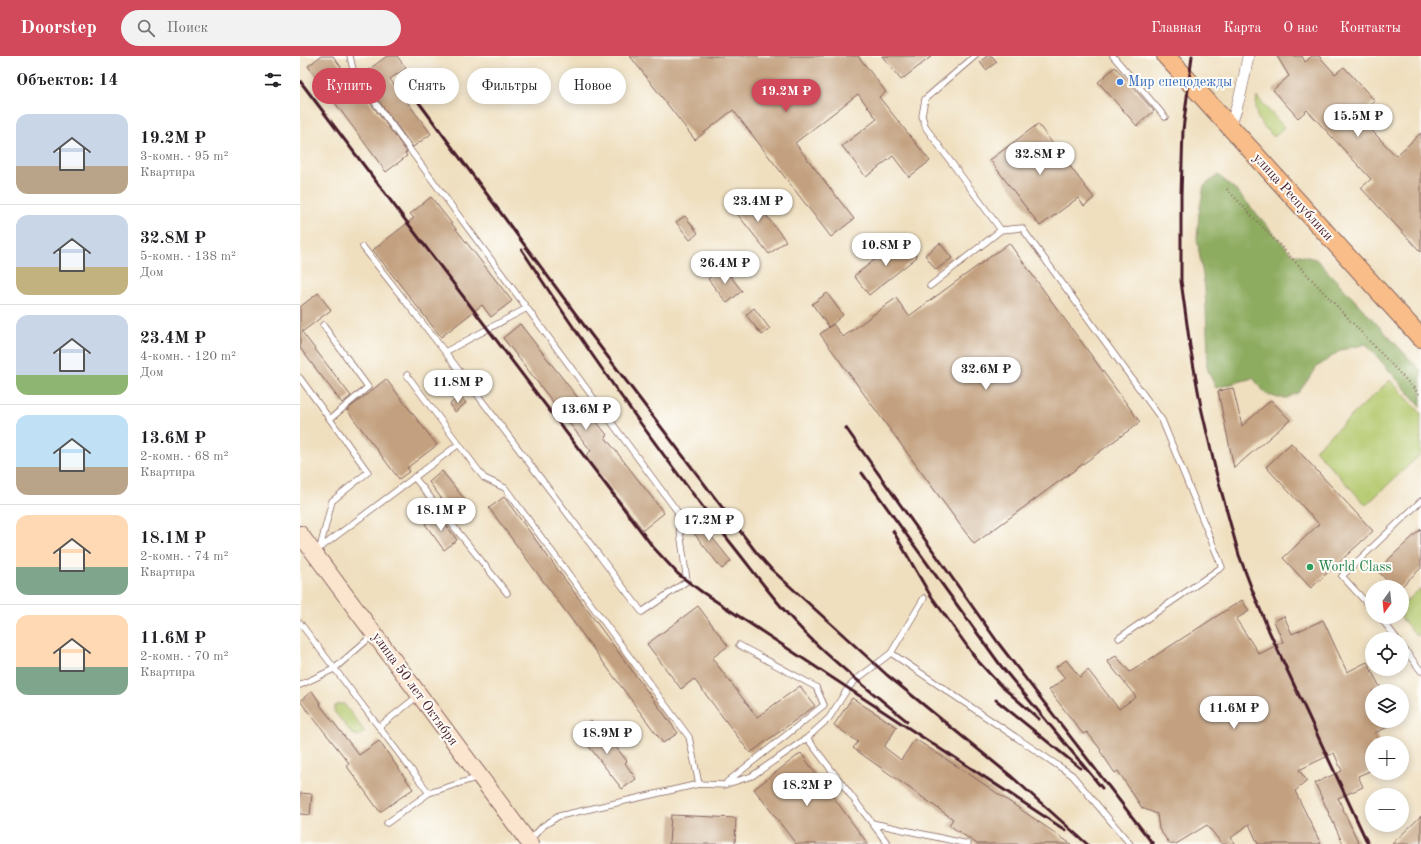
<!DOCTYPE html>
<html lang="ru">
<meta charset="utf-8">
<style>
:root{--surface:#fff;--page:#f2f2f2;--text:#202124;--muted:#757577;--line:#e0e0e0;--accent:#d1495b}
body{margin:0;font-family:"Old Standard TT",serif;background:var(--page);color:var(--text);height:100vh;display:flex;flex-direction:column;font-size:15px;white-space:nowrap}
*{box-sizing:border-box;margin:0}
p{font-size:13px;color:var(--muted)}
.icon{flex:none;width:22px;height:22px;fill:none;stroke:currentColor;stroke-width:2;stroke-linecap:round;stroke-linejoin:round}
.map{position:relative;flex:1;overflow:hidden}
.sheet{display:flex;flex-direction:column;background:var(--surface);width:300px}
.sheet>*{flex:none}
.hud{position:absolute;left:12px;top:12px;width:380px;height:36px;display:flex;gap:8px}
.needle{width:26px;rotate:195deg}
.controls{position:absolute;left:1065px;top:524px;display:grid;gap:8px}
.controls a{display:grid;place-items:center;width:44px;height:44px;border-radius:50%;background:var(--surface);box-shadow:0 2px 10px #0003;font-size:20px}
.price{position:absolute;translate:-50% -34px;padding:0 9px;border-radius:14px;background:#fff;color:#222;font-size:13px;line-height:26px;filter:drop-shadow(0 1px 2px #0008)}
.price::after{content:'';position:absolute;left:50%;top:24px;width:12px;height:9px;margin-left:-6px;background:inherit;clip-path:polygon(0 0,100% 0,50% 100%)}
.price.selected{background:var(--accent);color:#fff}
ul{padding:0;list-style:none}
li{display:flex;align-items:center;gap:12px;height:100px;padding:0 16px}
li+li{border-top:1px solid var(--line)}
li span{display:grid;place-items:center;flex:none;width:112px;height:80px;border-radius:12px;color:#555}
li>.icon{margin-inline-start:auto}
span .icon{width:48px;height:48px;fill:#fffc;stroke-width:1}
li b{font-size:17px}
h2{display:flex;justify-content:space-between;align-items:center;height:48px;padding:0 16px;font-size:17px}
.chip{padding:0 14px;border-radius:18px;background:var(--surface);box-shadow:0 2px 10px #0003;font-size:14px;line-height:36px}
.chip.selected{background:var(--accent);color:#fff}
header{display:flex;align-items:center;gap:24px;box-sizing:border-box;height:56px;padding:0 20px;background:var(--accent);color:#fff}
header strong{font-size:19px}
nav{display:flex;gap:22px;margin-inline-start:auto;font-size:14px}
.search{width:280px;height:36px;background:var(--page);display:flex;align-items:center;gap:10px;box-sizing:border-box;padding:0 14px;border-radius:22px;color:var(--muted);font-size:15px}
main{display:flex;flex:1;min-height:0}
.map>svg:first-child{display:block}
</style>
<header>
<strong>Doorstep</strong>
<div class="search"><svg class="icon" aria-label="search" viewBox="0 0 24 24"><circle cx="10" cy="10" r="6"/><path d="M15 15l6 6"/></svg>Поиск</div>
<nav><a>Главная</a><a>Карта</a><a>О нас</a><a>Контакты</a></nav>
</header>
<main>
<section class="sheet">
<h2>Объектов: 14<svg class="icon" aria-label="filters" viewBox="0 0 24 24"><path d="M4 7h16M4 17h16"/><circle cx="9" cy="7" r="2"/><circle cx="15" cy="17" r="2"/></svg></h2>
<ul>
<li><span style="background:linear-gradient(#c9d6e8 65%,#b9a48a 0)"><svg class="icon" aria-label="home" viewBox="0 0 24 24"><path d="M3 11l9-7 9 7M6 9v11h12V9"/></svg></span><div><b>19.2M ₽</b><p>3-комн. · 95 m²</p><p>Квартира</p></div></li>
<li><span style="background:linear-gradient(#c9d6e8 65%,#c2b280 0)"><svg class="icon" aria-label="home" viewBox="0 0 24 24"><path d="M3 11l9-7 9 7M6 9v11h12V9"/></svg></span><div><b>32.8M ₽</b><p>5-комн. · 138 m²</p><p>Дом</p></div></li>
<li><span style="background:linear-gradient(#c9d6e8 75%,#8fb573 0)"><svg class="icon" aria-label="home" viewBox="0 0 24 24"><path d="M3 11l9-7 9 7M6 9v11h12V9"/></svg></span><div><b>23.4M ₽</b><p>4-комн. · 120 m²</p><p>Дом</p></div></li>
<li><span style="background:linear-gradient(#bfe0f5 65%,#b9a48a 0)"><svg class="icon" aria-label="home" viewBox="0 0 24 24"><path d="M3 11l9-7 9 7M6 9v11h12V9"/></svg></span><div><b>13.6M ₽</b><p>2-комн. · 68 m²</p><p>Квартира</p></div></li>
<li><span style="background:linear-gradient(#ffd9b3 65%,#7fa58c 0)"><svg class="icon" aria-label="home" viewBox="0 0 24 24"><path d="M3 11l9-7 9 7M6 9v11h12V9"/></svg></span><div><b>18.1M ₽</b><p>2-комн. · 74 m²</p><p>Квартира</p></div></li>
<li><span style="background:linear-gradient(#ffd9b3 65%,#7fa58c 0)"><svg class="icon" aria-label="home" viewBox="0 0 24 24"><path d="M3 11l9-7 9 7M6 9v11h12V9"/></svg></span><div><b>11.6M ₽</b><p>2-комн. · 70 m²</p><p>Квартира</p></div></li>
</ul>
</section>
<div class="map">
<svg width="1121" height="788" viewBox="0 0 1121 788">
<rect width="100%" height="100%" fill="#fdfcf7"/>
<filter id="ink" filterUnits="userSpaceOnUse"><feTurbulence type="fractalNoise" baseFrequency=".025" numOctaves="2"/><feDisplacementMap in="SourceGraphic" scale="8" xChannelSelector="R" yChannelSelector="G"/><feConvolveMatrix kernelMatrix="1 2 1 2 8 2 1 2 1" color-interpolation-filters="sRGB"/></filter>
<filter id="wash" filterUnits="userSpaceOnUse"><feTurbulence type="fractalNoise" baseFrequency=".012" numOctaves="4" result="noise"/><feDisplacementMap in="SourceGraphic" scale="16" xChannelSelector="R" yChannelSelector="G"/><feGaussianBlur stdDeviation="0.9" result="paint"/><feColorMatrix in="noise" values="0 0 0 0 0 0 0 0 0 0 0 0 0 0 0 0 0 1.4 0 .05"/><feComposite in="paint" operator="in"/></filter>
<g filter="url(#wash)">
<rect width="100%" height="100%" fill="#efdfbf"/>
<!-- green -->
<path fill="#b3c86c" stroke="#7e744c" d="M957,41L984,71L974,81C960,66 953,64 957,41Z
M1090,324L1121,357V398L1066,449L1015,394Z
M1121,532V577L1117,580L1100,561H1102V549Z
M39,648H44L65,676L59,680L52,678L34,655L35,650Z"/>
<!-- forest -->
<path fill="#8eac60" stroke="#6c6646" d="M918,119L935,133L991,197L1016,203L1121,315V351L1066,288L1041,294L1017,311L999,336L987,342H978L966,338L953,322L916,332C910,318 904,313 908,297L905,232L897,183L899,157L904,130Z"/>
<g id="blocks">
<!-- building -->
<path fill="#c3a07f" d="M21,0H33L52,26L54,25L107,96L105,97L107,100L86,116L8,10Z
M87,0H97L106,12L90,23L131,78L113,91L60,20Z
M330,0H558L586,36L579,41L630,105L609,121L593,100L566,121L542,90L577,63L558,38L495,87L554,163L531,181L433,54L395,84Z
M582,0H632L601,24Z
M687,0H692L697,6L686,14L680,6Z
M977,0H1002L1005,6L1012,0H1019L1035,18L1044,11L1075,45L1058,60L1096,100L1121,77V196L1061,132L1071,123L1007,54L998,62L973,34L989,20Z
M815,11L854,55L837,70L798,26Z
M738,68L794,142L784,150L778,142L740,170L690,104Z
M448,136L486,185L469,198L431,150Z
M131,141L212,245L191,261L182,249L141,281L73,194L114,162L110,158Z
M385,160L398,177L390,184L376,166Z
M603,182L617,201L569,239L554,220Z
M640,187L652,202L636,214L625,199Z
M709,187L840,366L674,488L520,278L533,268L543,281L596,242L609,260Z
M423,211L442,235L427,247L408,223Z
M18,237L31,254L2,276L51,340L42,347L0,292V251Z
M527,237L543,259L529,271L512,248Z
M454,252L470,273L462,279L446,259Z
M220,268L307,379L305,381L364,457L343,474L285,400L291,395L203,282Z
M86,323L137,389L107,412L110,415L99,423L47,354Z
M933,332L942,370L971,344L990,364L934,412L918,335Z
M160,340L166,347L155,356L150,348Z
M991,387L1073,475L1011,532L983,502L1019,468L966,411Z
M142,415L170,450L153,463L145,453L148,451L129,426Z
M204,441L378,677L363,687L189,452Z
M138,458L157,484L144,494L125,468Z
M395,460L431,505L422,513L386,467Z
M1121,473V512L1101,531H1093L1077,514Z
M942,544L949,555L936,563L959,598L983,586L974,565L984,560L992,578L1023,564L1047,616L1067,606L1082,635H1072V665H1100L1075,677L1080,687H1072V714L1058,720L1063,731L1038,742L1059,788H1043L1015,727L1042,715L1034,697L999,714L1007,725L995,735L1021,788H958L949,768L931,782L936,788H922L907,769L876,788H870L859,773L857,758L842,752L818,715L815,717L800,695L801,694L787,676L783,678L749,634L765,622L756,611L766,604L780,621L788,614L819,653L836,641L807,605L816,600L830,616Z
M398,550L428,590L412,602L457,661L500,630L515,650L450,697L394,623L381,633L347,588Z
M12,635L21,648L20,649L59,699L79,685L113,733L80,756L46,709L49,707L0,645Z
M552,642L597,671L584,691L601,704L615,683L672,720L771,788H677L649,769L653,763L553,692L558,686L534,669Z
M291,665L313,692L315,690L327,705L325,707L336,723L322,733L277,675Z
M501,697L508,707L568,788H496L454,733Z
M0,737L12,738L10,759L0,758Z
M371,759L436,762L435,788H369Z
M1121,760V788H1092Z"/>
</g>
</g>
<g filter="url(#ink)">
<use href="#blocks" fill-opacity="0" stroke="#84625f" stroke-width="1"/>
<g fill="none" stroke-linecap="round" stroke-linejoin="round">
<defs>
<path id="lane" d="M50,0L54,18L377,455L387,525L342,556L145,296L63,191
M813,0L865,61
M701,174L722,172L862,364L922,511L819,582
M630,230L701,174L626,72L622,60L625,43L675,0
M23,269L68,331L30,363
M145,296L227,252
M107,319L184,422L205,432L389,681L399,728
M0,322L68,416L32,445L20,492
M114,421L207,537
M20,492L159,388
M1072,553L1042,520L1121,445
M1080,561L1097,583
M0,567L129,737L179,721
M1102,590L1121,615
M591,597L624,542
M0,629L34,613L74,578
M79,671L118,640
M507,682L588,788
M427,726L524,649L516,631L439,589
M87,767L129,737
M572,767L668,788
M230,784L243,770L259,760L399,728L424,729L452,720L507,682L529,662L548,632L557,623L591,597L772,719L830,788"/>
<path id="street" d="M930,71C939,47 944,26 948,0"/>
<path id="secondary" d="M0,478L230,788"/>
<path id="primary" d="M866,0L1121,282"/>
</defs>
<!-- lane casing -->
<use href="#lane" stroke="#84625f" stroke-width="7"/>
<!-- street casing -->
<use href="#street" stroke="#84625f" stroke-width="12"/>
<!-- secondary casing -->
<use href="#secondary" stroke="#84625f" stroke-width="18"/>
<!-- primary casing -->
<use href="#primary" stroke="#84625f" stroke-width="20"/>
<!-- path -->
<path stroke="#84625f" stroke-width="2" stroke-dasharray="1 3" stroke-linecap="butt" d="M927,133L1121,340"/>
<!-- lane -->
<use href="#lane" stroke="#fff" stroke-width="5.5"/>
<!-- street -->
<use href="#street" stroke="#fff" stroke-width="11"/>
<!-- secondary -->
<use href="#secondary" stroke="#fce5cf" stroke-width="16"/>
<!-- primary -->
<use href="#primary" stroke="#f8bd88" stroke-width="18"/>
<!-- rail -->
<path stroke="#4a1f2b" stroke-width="3" d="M892,0L883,74L881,139V225L890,290L901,351L916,416L939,499L953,536L969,575L1068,788
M0,25L353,491L378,518L402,536L651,700
M103,25L289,276L456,496L471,513L587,619L712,721L787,788
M222,194C287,294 356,392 430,486C451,512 470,539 492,563C526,601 568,633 607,665
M546,372L699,588L853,788
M562,417L701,610L802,732
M593,475L629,537L677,604L699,628L739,663
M696,644L780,712
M648,697L765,774"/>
</g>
</g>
<!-- markers -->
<circle fill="#3f7fe0" stroke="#fdfcf7" stroke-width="1.5" cx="820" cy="26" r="4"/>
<circle fill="#2e9e5b" stroke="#fdfcf7" stroke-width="1.5" cx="1010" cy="511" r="4"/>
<g text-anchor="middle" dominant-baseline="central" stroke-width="4" stroke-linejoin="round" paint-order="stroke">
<!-- shop labels -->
<g font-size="14" fill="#366cbe" stroke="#fdfcf7" text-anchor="start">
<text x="828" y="26">Мир спецодежды</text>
</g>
<!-- street labels -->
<g font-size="14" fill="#4a1f2b" stroke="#fdfcf7">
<text transform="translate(993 141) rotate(48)">улица Республики</text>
<text transform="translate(115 633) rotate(54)">улица 50 лет Октября</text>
</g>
<!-- leisure labels -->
<g font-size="14" fill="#27864d" stroke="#fdfcf7" text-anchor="start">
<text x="1018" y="511">World Class</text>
</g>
</g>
</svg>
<div class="controls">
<a><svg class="needle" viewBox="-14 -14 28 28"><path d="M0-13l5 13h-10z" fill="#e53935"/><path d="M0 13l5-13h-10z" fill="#757577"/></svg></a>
<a><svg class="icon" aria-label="locate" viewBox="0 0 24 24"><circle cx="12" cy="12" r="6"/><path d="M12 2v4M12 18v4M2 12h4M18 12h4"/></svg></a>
<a><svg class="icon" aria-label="layers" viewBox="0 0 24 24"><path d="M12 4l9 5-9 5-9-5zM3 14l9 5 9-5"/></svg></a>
<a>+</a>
<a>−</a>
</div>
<b class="price selected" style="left:486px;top:57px">19.2M ₽</b>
<b class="price" style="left:1058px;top:82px">15.5M ₽</b>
<b class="price" style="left:740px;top:120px">32.8M ₽</b>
<b class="price" style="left:458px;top:167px">23.4M ₽</b>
<b class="price" style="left:586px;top:211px">10.8M ₽</b>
<b class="price" style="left:425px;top:229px">26.4M ₽</b>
<b class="price" style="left:686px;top:335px">32.6M ₽</b>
<b class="price" style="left:158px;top:348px">11.8M ₽</b>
<b class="price" style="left:286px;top:375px">13.6M ₽</b>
<b class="price" style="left:141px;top:476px">18.1M ₽</b>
<b class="price" style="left:409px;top:486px">17.2M ₽</b>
<b class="price" style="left:934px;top:674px">11.6M ₽</b>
<b class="price" style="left:307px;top:699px">18.9M ₽</b>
<b class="price" style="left:507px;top:751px">18.2M ₽</b>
<div class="hud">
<a class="chip selected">Купить</a>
<a class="chip">Снять</a>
<a class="chip">Фильтры</a>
<a class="chip">Новое</a>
</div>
</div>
</main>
